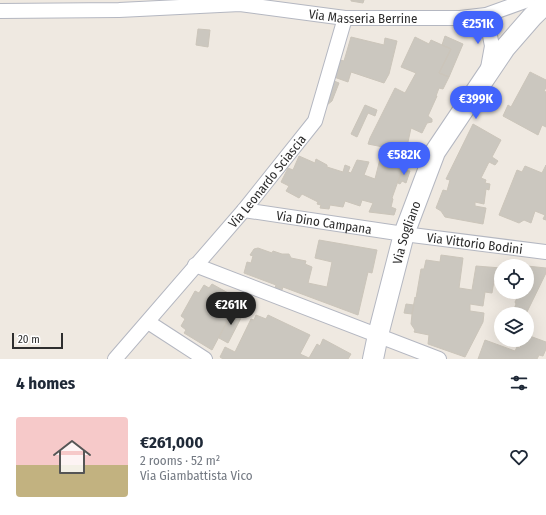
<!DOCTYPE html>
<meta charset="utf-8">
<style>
:root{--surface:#fff;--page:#f2f2f3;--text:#1f2937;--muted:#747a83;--accent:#4264fb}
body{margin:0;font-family:"Fira Sans Condensed",sans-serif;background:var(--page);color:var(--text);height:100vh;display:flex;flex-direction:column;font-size:15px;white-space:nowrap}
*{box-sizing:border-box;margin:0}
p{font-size:13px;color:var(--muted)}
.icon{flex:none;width:22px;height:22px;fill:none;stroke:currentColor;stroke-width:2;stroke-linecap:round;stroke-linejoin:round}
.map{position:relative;height:359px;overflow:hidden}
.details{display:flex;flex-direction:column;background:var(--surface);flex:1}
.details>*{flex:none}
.tools{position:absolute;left:494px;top:259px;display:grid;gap:8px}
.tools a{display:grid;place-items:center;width:40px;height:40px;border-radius:50%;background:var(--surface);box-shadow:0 4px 16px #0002;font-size:20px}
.scale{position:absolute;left:12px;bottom:10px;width:51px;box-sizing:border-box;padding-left:4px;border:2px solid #2e2e2e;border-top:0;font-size:11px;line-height:14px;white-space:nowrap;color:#2e2e2e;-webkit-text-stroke:3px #fff;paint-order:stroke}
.price{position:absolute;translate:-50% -34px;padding:0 9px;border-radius:14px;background:var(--accent);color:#fff;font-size:13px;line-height:26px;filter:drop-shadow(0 1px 2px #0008)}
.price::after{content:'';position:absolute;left:50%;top:24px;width:12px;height:9px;margin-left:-6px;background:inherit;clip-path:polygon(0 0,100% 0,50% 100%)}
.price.selected{background:#222;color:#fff}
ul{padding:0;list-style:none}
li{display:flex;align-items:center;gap:12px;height:100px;padding:0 16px}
li span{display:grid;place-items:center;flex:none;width:112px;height:80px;border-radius:4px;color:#555}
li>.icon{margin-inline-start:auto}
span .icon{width:48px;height:48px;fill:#fffc;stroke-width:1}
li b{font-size:17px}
h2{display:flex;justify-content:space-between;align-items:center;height:48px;padding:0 16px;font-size:17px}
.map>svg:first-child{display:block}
</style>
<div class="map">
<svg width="546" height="359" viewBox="0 0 546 359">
<rect width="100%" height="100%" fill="#efe9e1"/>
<!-- building -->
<path fill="#cbc7bf" stroke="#cbc5ba" d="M351,0H364L363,3L351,1Z
M198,29L210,30L208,47L196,45Z
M445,36L463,44L449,77L439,73L451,49L442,45Z
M351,37L384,45L385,38L397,41L389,74L384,83L351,72L348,82L334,77L340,60L344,61Z
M415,37L429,44L431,40L451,49L439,73L449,77L443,89L439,88L436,96H437L428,116L432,119V122L427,123L422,133L411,128L402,170L392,198L393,199L391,207L396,209L394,215L369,212L373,203L362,200L360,206L345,201L343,207L330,205L329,209L320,208L321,205L317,204L318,202L302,194L299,198L286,191L289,186L281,182L288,168L293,170L299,156L315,163L316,159L327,165V167L343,172L345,165L350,167L348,172L351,173L357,160L369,162L364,175L375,179L383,147L368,144L370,138L395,88L405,93L416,73L401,67Z
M530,72L546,80V88L544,91L546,92V127L542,125L538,135L503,116L508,105L511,107Z
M334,81L339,83L332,101L327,105L326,104Z
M365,105L377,110L375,116L368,113L357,137L351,134Z
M473,124L501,140L492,157L498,161L495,165L489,162L481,178L486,180L485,183L490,184L489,190L486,189L484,204L475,202V206L486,208L483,224L445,217L441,211L436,208L443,190L447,191L450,180L446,179Z
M546,165V220L543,219L545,215L535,211L531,223L524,220L519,223L499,215L517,170L522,172L525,166L542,173Z
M402,170L410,171L406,183L402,181L400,184L398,183Z
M319,240L377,250L372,273L368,272L358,315L283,287L282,290L275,288L276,285L244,273L247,262L251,263L253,256L250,255L254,249L258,248L272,253L273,251L282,254H289L291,258L306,261L305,264L312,267L308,283L327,287L332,262L315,258Z
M441,255L463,258L459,288L472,290L476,266L501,268V282L494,281L492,293L485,292L483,306L470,304V311L484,313L483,322L465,357L428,344L429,335L414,332L415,330L411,324L412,314L415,297L416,298L421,269H424L426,260L440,262Z
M527,266L546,268V273L526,314H512L516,304L515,302L520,292H527Z
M212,284L239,299L212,350L184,333L186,330L181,326L185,319L181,316L195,291L199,293L204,285L209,288Z
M406,304L414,305L412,314L404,313Z
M233,309L243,314L228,343L219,338Z
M256,315L266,319L268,315L310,335L300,354L309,358L317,344L320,346L323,339L351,354L348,359H223L220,357L225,347L235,352L251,319L254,320Z
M527,335L546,342V349L543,356L539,355L537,359H478L485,340L515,351L517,347L520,348L523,340H527Z"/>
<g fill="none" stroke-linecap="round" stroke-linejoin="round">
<defs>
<g id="street">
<path id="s1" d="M0,11L119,10L240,4L345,18H460L486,15L528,0"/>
<path d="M486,15L492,46L488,68"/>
<path id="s2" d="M244,210L404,234L546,252"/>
<path d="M195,265L439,359"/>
<path d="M148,322L205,359"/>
<path id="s3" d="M115,359L244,210L315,121L345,18"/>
</g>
<g id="secondary">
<path id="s4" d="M373,359L378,335L404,234L435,152L505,48L532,17L546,3"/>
</g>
</defs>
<!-- street casing -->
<use href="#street" stroke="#b4b7c1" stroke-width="16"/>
<!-- secondary casing -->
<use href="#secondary" stroke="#b4b7c1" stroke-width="22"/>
<!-- street -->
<use href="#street" stroke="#fff" stroke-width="14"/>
<!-- secondary -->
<use href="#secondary" stroke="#fff" stroke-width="20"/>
</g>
<g text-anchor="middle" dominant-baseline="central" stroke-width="3" stroke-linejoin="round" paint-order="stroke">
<!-- street labels -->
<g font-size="13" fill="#2e2e2e" stroke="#fff">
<text stroke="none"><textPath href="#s1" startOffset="364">Via Masseria Berrine</textPath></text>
<text stroke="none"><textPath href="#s3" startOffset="234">Via Leonardo Sciascia</textPath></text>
<text stroke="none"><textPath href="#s2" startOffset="81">Via Dino Campana</textPath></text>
<text stroke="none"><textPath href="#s4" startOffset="131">Via Sogliano</textPath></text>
<text stroke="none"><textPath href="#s2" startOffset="233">Via Vittorio Bodini</textPath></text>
</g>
</g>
</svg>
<div class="tools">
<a><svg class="icon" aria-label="locate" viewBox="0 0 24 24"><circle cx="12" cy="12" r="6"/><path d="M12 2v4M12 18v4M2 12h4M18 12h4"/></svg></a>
<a><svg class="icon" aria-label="layers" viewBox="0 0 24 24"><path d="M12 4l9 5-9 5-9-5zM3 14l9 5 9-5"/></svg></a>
</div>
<div class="scale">20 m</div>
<b class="price" style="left:478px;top:45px">€251K</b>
<b class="price" style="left:476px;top:120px">€399K</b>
<b class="price" style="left:404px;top:176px">€582K</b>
<b class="price selected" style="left:231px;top:326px">€261K</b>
</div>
<section class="details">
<h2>4 homes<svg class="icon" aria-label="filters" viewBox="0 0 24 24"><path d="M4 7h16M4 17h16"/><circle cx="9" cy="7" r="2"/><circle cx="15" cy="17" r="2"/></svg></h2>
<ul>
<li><span style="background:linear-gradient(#f6c9c9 60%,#c2b280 0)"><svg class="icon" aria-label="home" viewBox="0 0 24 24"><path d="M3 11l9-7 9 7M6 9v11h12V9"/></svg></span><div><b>€261,000</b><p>2 rooms · 52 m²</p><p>Via Giambattista Vico</p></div><svg class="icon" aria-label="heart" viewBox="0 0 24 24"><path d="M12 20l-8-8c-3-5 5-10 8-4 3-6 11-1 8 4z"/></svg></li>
</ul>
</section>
